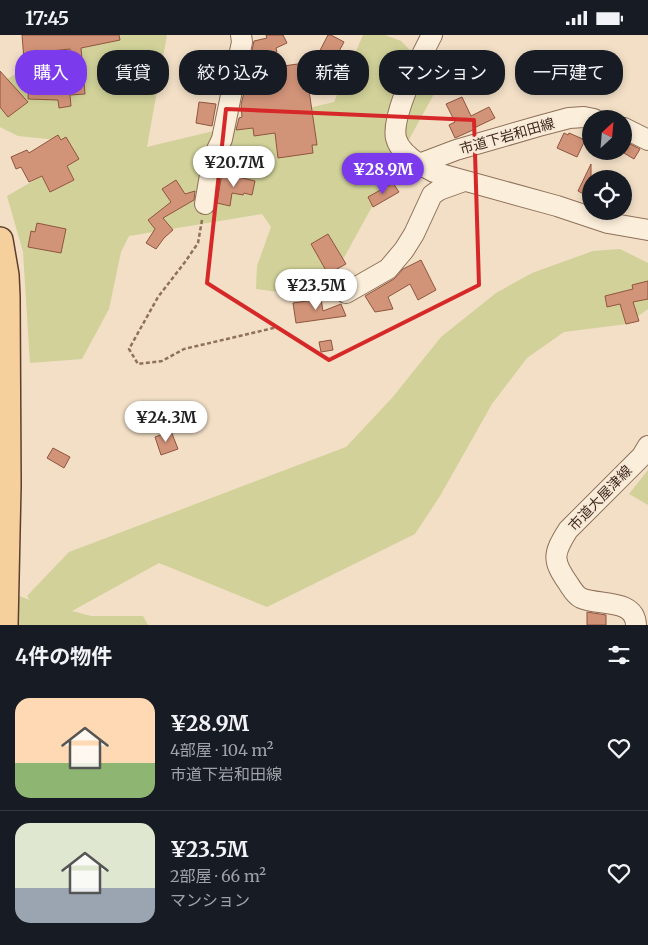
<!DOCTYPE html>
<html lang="ja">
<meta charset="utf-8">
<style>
:root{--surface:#171b24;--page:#242831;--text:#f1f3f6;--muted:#9ea1a6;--line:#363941;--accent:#7c3aed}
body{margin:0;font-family:Merriweather,"Noto Sans JP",serif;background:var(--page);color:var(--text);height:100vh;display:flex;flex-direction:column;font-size:19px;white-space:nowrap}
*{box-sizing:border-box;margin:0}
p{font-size:16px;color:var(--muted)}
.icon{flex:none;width:28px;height:28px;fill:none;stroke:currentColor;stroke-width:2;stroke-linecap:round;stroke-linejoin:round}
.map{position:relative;height:590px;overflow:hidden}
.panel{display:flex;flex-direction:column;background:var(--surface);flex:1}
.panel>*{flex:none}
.guide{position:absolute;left:15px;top:15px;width:619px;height:45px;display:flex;gap:10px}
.needle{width:32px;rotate:26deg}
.controls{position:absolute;left:582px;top:75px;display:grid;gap:10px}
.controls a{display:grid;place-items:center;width:50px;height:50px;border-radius:50%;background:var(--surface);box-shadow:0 2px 8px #0003;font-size:25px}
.price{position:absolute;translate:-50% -42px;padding:0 11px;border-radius:18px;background:#fff;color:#222;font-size:16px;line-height:32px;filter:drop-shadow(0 1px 2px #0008)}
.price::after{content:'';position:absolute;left:50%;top:30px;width:15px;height:11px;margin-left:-8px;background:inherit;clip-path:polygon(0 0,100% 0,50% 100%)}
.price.active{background:var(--accent);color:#fff}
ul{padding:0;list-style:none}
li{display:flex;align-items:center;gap:15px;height:125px;padding:0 15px}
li+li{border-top:1px solid var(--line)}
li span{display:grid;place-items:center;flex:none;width:140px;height:100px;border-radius:15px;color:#555}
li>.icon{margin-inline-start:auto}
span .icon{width:60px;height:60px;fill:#fffc;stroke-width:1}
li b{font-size:21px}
h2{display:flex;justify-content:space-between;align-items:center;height:60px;padding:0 15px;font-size:21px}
.chip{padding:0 18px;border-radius:20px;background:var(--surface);box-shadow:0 2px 8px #0003;font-size:18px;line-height:45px}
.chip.active{background:var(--accent);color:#fff}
.status{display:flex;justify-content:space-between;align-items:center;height:35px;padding:0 25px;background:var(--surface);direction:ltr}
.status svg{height:14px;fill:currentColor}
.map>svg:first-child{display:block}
</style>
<div class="status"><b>17:45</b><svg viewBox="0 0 49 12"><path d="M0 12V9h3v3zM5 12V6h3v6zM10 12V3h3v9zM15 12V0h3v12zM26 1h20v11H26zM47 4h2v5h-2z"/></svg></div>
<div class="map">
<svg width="648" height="590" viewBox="0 0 648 590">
<rect width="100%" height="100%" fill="#f2dfc6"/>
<!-- green -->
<path fill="#d1d199" d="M96,0H167L147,112L334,67L363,0H385L401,6L422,27L434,59L341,228L314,247L279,257L256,254L257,231L271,192L262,179L129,201L121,217L109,274L82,324L30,328L23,217L7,161L52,135L68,106L18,101L0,92V50L4,46L56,14Z
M620,214L648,228V274L627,289L564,297L527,323L492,369L440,461L415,499L267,572L159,528L72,576L91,581H143L148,590H0V554L30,565L27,561L69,517L346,412L392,363L441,302L496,258L532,238L593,216Z
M648,435V470L629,459Z"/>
<!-- building -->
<path fill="#d29479" stroke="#90553e" d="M22,0H119L120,5L81,13L85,59L70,60L71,71L59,73L58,65L28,64L29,45L52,46V44L73,42L70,14L41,17L42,23L24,25Z
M266,0H283L287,8L276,13L277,17L251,20L254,6L267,3Z
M328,0H331L344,7L330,33L315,25Z
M305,28L317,110H312L313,118L278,123L275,98L254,101L253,93L236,95L239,83L242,82L241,70L245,53L279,50L276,32Z
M0,36L28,67L8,82L0,72Z
M462,62L471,81L489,72L495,83L474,93L475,94L455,103L449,90L455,87L446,69Z
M199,67L216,69L212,91L196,88Z
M564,98L568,100L569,98L585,105L577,122L557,113Z
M58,100L61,105L66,102L79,124L67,131L74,145L50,157L42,141L29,147L21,132L16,134L11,122L27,115L29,118Z
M624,106L640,114L634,124L624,118Z
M591,129V163L578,156Z
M222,138L255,146L252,160L244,158L243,160L232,158L230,171L217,168Z
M176,145L185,159L195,156L194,165L163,183L173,195L164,203L156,214L146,208L155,194L148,185L171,167L162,154Z
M393,148L399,157L373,172L368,162Z
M37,188L66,194L61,218L28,212L31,196L35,197Z
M328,199L346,229L328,239L311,209Z
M421,225L436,255L418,265L410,249L388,262L393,274L375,277L365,261L394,244L403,234Z
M648,246V264L633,267L639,286L626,289L620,269L607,272L605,261L633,254L632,250Z
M321,264L323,276L341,269L346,281L296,288L293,268Z
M331,305L333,315L321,317L319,307Z
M171,396L178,414L161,420L155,402Z
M53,413L70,422L64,433L47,423Z
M587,577L606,580V590H587Z"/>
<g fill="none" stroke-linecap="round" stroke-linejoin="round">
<defs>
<path id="minor" d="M432,0C421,21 391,81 396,103C399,115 410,123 419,129L456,115L539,91L569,83L584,82L594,84
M624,93L648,105
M419,129L434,137L448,141L557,171L608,188L648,195
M205,169L213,123L222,104L242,7L241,0
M346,258L388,234L404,215L414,199L432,160L439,155L464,146
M636,590C635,563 598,571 581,563C575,560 572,554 568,548C552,525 553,519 568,495L642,421L648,411"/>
<path id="major" d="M0,205L6,240L7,262L8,450L5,590"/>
</defs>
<!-- minor casing -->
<use href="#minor" stroke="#8f705a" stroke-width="22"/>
<!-- major casing -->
<use href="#major" stroke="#5d3e2e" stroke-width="28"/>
<!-- path -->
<path stroke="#8f705a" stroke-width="2.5" stroke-dasharray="4 2.5" stroke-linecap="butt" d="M202,185L198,208L185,227L158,262L129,314L138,329L162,326L184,314L278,292"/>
<!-- minor -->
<use href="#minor" stroke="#fbeeda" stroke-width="20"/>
<!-- major -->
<use href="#major" stroke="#f6d09c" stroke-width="25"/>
</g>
<!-- marked area -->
<path fill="none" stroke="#d62828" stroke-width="4" stroke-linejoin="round" d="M226,74L474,85L479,250L329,325L207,248Z"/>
<g text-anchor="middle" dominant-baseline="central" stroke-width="5" stroke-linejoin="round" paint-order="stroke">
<!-- street labels -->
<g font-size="14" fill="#3e2a1f" stroke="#f8ead6">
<text transform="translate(507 101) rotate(-16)">市道下岩和田線</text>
<text transform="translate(600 463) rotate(-46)">市道大屋津線</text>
</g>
</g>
</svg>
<div class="controls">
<a><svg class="needle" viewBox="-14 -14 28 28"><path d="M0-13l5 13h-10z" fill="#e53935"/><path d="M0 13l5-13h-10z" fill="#9ea1a6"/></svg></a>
<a><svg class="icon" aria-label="locate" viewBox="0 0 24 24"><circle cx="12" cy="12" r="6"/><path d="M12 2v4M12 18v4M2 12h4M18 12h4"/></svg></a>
</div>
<b class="price" style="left:234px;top:153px">¥20.7M</b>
<b class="price active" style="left:383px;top:160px">¥28.9M</b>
<b class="price" style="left:316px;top:276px">¥23.5M</b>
<b class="price" style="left:166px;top:408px">¥24.3M</b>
<div class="guide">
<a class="chip active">購入</a>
<a class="chip">賃貸</a>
<a class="chip">絞り込み</a>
<a class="chip">新着</a>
<a class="chip">マンション</a>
<a class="chip">一戸建て</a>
</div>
</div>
<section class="panel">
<h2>4件の物件<svg class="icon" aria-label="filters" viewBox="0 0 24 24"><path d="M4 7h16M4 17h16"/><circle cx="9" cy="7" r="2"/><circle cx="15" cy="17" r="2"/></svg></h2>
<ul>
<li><span style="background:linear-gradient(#ffd9b3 65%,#8fb573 0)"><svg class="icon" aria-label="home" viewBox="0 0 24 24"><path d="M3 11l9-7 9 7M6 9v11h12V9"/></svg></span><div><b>¥28.9M</b><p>4部屋 · 104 m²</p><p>市道下岩和田線</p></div><svg class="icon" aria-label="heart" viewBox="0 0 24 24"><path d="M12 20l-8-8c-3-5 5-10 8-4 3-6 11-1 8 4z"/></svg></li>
<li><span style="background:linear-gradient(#dfe7d0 65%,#9aa5b1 0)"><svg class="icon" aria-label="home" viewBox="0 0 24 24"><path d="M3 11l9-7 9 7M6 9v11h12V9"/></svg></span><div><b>¥23.5M</b><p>2部屋 · 66 m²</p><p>マンション</p></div><svg class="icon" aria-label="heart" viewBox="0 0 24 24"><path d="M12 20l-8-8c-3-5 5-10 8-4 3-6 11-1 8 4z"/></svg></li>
</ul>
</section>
